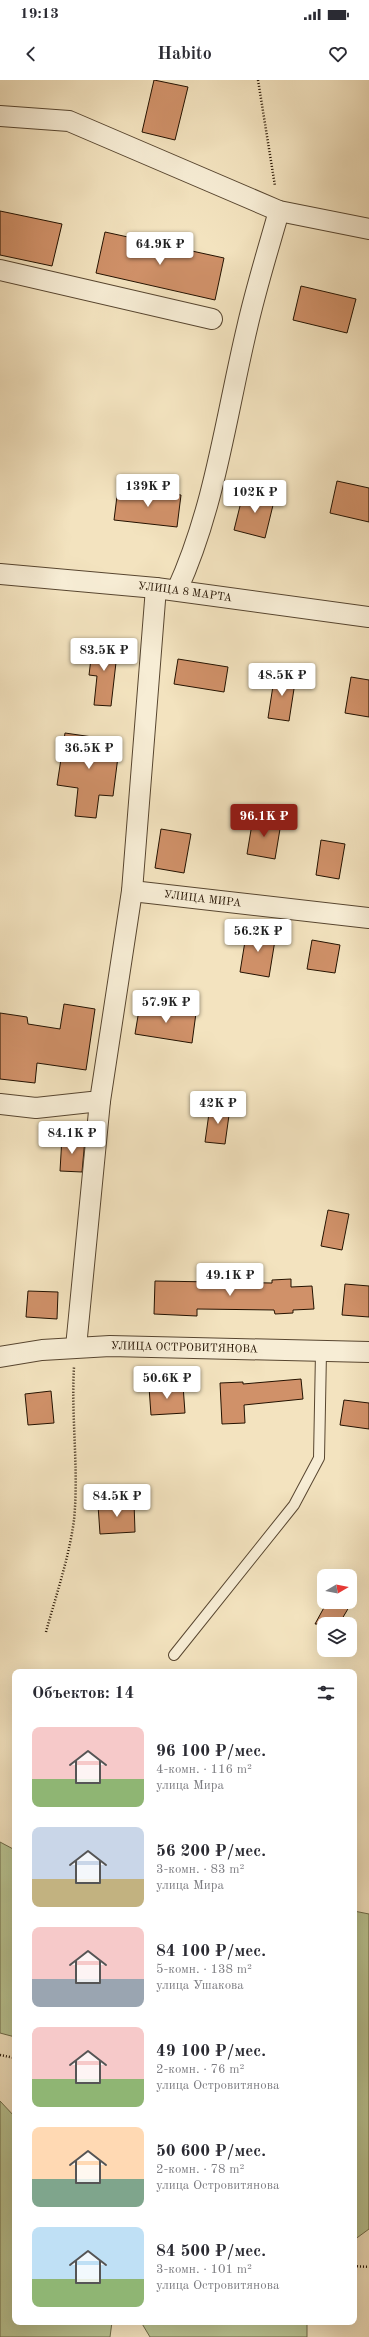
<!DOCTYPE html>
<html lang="ru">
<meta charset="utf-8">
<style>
:root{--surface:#fff;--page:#f7f7f7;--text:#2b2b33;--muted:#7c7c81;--accent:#8f2418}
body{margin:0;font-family:"Old Standard TT",serif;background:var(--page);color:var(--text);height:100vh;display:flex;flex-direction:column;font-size:15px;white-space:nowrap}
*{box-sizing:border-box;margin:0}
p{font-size:13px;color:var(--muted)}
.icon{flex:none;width:22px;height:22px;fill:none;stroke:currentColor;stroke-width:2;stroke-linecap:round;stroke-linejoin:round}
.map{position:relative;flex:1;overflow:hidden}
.details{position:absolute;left:12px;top:1589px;width:345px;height:656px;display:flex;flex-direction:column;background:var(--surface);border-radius:8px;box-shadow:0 4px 16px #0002}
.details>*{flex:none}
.needle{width:26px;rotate:80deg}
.tools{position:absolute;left:317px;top:1489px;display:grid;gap:8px}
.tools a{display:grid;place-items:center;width:40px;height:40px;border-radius:8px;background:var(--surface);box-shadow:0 4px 16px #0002;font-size:20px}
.price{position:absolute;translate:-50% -34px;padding:0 9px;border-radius:4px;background:#fff;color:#222;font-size:13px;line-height:26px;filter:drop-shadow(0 1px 2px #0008)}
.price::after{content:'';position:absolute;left:50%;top:24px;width:12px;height:9px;margin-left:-6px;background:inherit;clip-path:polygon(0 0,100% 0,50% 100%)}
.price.selected{background:var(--accent);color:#fff}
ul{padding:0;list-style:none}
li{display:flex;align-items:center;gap:12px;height:100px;padding:0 20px}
li span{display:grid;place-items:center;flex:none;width:112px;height:80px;border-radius:8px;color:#555}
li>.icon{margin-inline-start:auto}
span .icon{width:48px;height:48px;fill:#fffc;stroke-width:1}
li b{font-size:17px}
h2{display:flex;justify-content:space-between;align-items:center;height:48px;padding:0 20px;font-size:17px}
.status{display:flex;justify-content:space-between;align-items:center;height:28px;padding:0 20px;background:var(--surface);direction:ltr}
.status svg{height:11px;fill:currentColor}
header{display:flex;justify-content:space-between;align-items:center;height:52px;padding:0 20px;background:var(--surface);font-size:18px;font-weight:700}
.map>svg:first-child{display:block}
</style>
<div class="status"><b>19:13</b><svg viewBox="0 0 49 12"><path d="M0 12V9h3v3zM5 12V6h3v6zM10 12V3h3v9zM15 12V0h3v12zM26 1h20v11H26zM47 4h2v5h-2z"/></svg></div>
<header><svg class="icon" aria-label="back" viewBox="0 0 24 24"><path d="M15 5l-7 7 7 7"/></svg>Habito<svg class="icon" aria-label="heart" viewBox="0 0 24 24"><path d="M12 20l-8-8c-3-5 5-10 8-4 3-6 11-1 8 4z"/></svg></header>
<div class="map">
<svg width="369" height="2257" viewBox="0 0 369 2257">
<rect width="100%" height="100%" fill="#f3e3bf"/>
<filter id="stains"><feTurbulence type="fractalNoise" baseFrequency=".005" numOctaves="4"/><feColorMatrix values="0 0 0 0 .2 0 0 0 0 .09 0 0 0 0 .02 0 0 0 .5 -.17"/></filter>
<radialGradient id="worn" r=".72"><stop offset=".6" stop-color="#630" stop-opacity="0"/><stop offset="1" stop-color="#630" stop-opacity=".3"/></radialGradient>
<!-- green -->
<path fill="#bac492" stroke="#6f6b49" d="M0,1762L15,1770V1957L0,1953Z
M354,1831L369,1834V2149L354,2160Z
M0,2021L15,2037V2242H112L110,2257H0Z
M141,2242H307V2257H150Z"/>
<!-- building -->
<path fill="#d09169" stroke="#241200" d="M154,0L188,7L175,60L142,52Z
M0,131L62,144L52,186L0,175Z
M105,152L224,178L215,220L96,193Z
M301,206L356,219L347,253L293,240Z
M337,401L369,408V442L330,433Z
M118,408L181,415L177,447L114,440Z
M244,410L275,417L265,458L234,450Z
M93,562L118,565L111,626L94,625L97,596L89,595Z
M178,579L228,587L224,612L174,604Z
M275,593L296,596L289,641L268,638Z
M351,597L369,600V637L345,633Z
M65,653L120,661L113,716L99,715L96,738L75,736L78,708L57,705Z
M253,738L281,743L275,779L247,774Z
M161,749L191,754L184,793L155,788Z
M321,760L345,764L339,799L316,795Z
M247,849L276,854L269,897L240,892Z
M312,860L340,865L335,893L307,889Z
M64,924L95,929L86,990L37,983L35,1003L0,999V933L27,937L28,944L60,949Z
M140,924L196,933L192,963L135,954Z
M210,1026L230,1028L225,1064L205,1062Z
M62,1057L85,1059L82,1092L60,1091Z
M328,1130L349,1134L342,1170L321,1166Z
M291,1199V1207L312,1206L314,1229L293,1230V1233L275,1234L274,1230L197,1229V1236L154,1234L155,1201L272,1203V1200Z
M345,1204L369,1206V1237L342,1235Z
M28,1211L58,1212L57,1239L26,1237Z
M301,1299L303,1319L244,1325L245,1343L222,1344L220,1303L243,1302V1304Z
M183,1305L185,1333L151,1335L149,1307Z
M51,1311L54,1343L28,1345L25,1314Z
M344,1320L369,1323V1349L340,1345Z
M134,1422L135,1452L100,1454L98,1425Z
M327,1522H352L339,1544H315Z"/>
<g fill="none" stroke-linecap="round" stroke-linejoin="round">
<defs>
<path id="service" d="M174,1575L294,1425L319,1378L321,1272"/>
<g id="minor">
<path d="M0,36L69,41L279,131L369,149"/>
<path d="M0,190L212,239"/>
<path id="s1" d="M0,494L156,508L369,537"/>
<path d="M177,510C215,427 226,336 247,248C256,208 268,170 279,131"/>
<path id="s2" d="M132,811L369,838"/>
<path d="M0,1024L36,1028L100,1021L132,811L156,508"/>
<path d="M76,1267L100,1021"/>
<path id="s3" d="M0,1277L42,1270L110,1266L369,1272"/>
</g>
</defs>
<!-- service casing -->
<use href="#service" stroke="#584630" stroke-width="12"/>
<!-- minor casing -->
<use href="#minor" stroke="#584630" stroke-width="22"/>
<!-- path -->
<path stroke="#241200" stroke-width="2.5" stroke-dasharray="1 2" stroke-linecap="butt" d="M258,0L275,106
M46,1552C56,1515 69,1478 74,1440C79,1389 71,1338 74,1287
M0,1975L15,1978
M354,2186L369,2187"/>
<!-- service -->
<use href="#service" stroke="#f7edd5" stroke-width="10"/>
<!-- minor -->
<use href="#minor" stroke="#f7edd5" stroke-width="20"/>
</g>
<g text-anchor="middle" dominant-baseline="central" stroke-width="3" stroke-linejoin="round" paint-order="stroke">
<!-- street labels -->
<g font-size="11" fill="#241200" stroke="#f7edd5">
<text stroke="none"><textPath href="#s1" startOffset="186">УЛИЦА 8 МАРТА</textPath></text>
<text stroke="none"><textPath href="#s2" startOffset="71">УЛИЦА МИРА</textPath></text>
<text stroke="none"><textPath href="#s3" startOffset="185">УЛИЦА ОСТРОВИТЯНОВА</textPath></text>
</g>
</g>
<rect width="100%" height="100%" filter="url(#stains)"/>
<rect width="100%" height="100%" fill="url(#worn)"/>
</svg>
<div class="tools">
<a><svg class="needle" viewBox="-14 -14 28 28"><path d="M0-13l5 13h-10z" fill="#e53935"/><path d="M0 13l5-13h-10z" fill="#7c7c81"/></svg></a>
<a><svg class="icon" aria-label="layers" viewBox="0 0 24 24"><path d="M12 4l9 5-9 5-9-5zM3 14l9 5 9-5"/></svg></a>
</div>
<b class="price" style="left:160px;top:186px">64.9K ₽</b>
<b class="price" style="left:148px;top:428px">139K ₽</b>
<b class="price" style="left:255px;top:434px">102K ₽</b>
<b class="price" style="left:104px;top:592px">83.5K ₽</b>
<b class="price" style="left:282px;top:617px">48.5K ₽</b>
<b class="price" style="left:89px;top:690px">36.5K ₽</b>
<b class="price selected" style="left:264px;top:758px">96.1K ₽</b>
<b class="price" style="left:258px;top:873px">56.2K ₽</b>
<b class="price" style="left:166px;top:944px">57.9K ₽</b>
<b class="price" style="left:218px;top:1045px">42K ₽</b>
<b class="price" style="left:72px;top:1075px">84.1K ₽</b>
<b class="price" style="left:230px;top:1217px">49.1K ₽</b>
<b class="price" style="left:167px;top:1320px">50.6K ₽</b>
<b class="price" style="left:117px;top:1438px">84.5K ₽</b>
<section class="details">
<h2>Объектов: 14<svg class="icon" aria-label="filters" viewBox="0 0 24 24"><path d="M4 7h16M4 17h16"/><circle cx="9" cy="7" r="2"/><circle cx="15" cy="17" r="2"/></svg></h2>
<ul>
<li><span style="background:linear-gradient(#f6c9c9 65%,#8fb573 0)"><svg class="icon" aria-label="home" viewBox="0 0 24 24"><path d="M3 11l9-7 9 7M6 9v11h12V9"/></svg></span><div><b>96 100 ₽/мес.</b><p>4-комн. · 116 m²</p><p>улица Мира</p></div></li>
<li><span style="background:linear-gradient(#c9d6e8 65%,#c2b280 0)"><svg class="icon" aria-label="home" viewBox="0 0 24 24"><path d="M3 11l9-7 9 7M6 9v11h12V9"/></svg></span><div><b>56 200 ₽/мес.</b><p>3-комн. · 83 m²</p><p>улица Мира</p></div></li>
<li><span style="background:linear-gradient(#f6c9c9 65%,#9aa5b1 0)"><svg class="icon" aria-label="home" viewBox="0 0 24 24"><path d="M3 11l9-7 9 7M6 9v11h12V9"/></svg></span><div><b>84 100 ₽/мес.</b><p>5-комн. · 138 m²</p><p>улица Ушакова</p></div></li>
<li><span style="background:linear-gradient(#f6c9c9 65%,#8fb573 0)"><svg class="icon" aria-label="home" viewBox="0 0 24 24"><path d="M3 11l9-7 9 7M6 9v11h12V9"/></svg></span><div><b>49 100 ₽/мес.</b><p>2-комн. · 76 m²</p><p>улица Островитянова</p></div></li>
<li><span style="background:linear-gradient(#ffd9b3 65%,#7fa58c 0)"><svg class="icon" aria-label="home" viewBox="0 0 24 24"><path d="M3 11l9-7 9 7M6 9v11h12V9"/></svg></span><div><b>50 600 ₽/мес.</b><p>2-комн. · 78 m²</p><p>улица Островитянова</p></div></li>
<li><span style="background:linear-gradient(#bfe0f5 65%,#8fb573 0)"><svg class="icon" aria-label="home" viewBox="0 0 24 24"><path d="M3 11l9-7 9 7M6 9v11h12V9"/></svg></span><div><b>84 500 ₽/мес.</b><p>3-комн. · 101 m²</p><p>улица Островитянова</p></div></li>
</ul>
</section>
</div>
